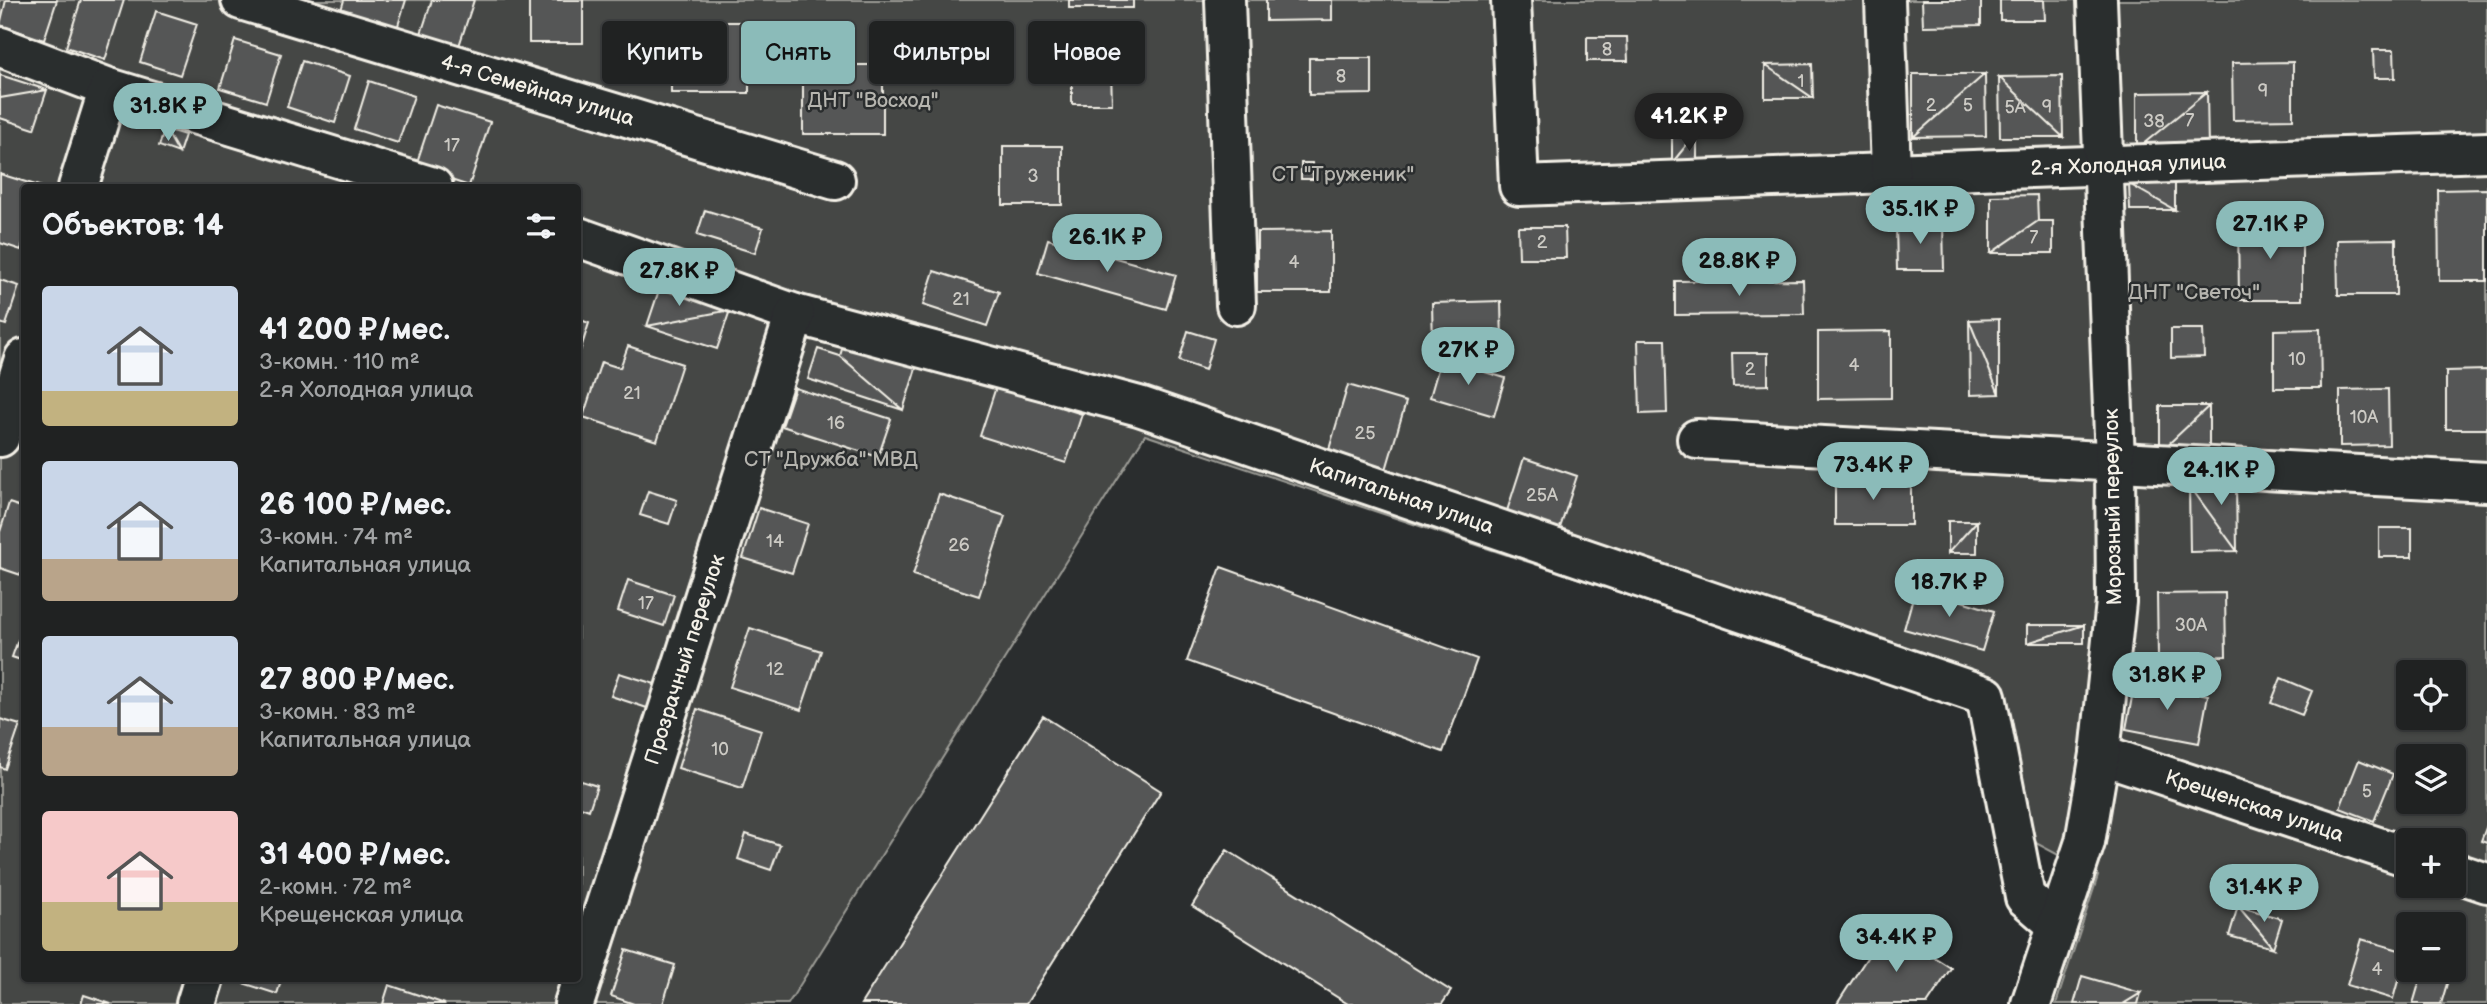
<!DOCTYPE html>
<html lang="ru">
<meta charset="utf-8">
<style>
:root{--surface:#202222;--page:#282a2a;--text:#f1f3f6;--muted:#a2a4a5;--line:#3d3f40;--accent:#8bbbb9}
body{margin:0;font-family:"Balsamiq Sans",sans-serif;background:var(--page);color:var(--text);height:100vh;display:flex;flex-direction:column;font-size:26px;white-space:nowrap}
*{box-sizing:border-box;margin:0}
p{font-size:23px;color:var(--muted)}
.icon{flex:none;width:38px;height:38px;fill:none;stroke:currentColor;stroke-width:2;stroke-linecap:round;stroke-linejoin:round}
.map{position:relative;flex:1;overflow:hidden}
.sheet{position:absolute;left:21px;top:184px;width:560px;height:798px;display:flex;flex-direction:column;background:var(--surface);border-radius:7px;box-shadow:0 2px 5px #0004,0 0 0 2px var(--line)}
.sheet>*{flex:none}
.banner{position:absolute;left:602px;top:21px;width:665px;height:63px;display:flex;gap:14px}
.tools{position:absolute;left:2396px;top:660px;display:grid;gap:14px}
.tools a{display:grid;place-items:center;width:70px;height:70px;border-radius:7px;background:var(--surface);box-shadow:0 2px 5px #0004,0 0 0 2px var(--line);font-size:35px}
.price{position:absolute;translate:-50% -60px;padding:0 16px;border-radius:24px;background:var(--accent);color:#111;font-size:23px;line-height:46px;filter:drop-shadow(0 2px 4px #0008)}
.price::after{content:'';position:absolute;left:50%;top:42px;width:21px;height:16px;margin-left:-10px;background:inherit;clip-path:polygon(0 0,100% 0,50% 100%)}
.price.on{background:#222;color:#fff}
ul{padding:0;list-style:none}
li{display:flex;align-items:center;gap:21px;height:175px;padding:0 21px}
li span{display:grid;place-items:center;flex:none;width:196px;height:140px;border-radius:7px;color:#555}
li>.icon{margin-inline-start:auto}
span .icon{width:84px;height:84px;fill:#fffc;stroke-width:1}
li b{font-size:30px}
h2{display:flex;justify-content:space-between;align-items:center;height:84px;padding:0 21px;font-size:30px}
.chip{padding:0 24px;border-radius:7px;background:var(--surface);box-shadow:0 2px 5px #0004,0 0 0 2px var(--line);font-size:24px;line-height:63px}
.chip.on{background:var(--accent);color:#111}
.map>svg:first-child{display:block}
</style>
<div class="map">
<svg width="2487" height="1004" viewBox="0 0 2487 1004">
<rect width="100%" height="100%" fill="#2a2d2e"/>
<filter id="ink" filterUnits="userSpaceOnUse"><feTurbulence type="fractalNoise" baseFrequency=".0143" numOctaves="2"/><feDisplacementMap in="SourceGraphic" scale="14" xChannelSelector="R" yChannelSelector="G"/><feConvolveMatrix kernelMatrix="1 2 1 2 8 2 1 2 1" color-interpolation-filters="sRGB"/></filter>
<g filter="url(#ink)">
<!-- green -->
<path fill="#444645" stroke="#9c9c96" stroke-width="2" fill-rule="evenodd" d="M0,0H2487V1004H2056L2098,876L2034,842L1978,711L1145,435L788,1004H0ZM24,187H578V978H24ZM2408,672H2454V718H2408ZM2408,756H2454V802H2408ZM2408,840H2454V886H2408ZM2408,924H2454V970H2408Z"/>
<!-- building -->
<path fill="#555756" stroke="#f4f1e8" stroke-width="2" d="M6,0H57L44,40L0,25Z
M81,0H124L105,60L66,47Z
M344,0H406L395,35L339,17Z
M432,0H474L456,55L418,43Z
M529,0H583V43H529Z
M1069,0H1133V8H1069Z
M1266,0H1332V20L1266,21Z
M1922,0H1981V25L1923,26Z
M2000,0H2044L2045,20H2000Z
M156,11L197,24L180,75L140,62Z
M671,22H749V93H671Z
M611,35H652V81H611Z
M1587,37H1627L1628,61H1587Z
M235,40L281,54L266,102L220,88Z
M2373,50H2394L2395,78H2374Z
M1309,58H1372V94L1309,95Z
M302,61L350,76L335,123L287,107Z
M2293,62V119L2233,120L2232,63Z
M1812,64L1813,98L1765,65Z
M803,65H883V134H803Z
M1765,65L1813,98H1765Z
M1072,71H1111L1112,104H1072Z
M1913,74H1985L1913,137Z
M1985,74L1986,136L1913,137Z
M0,75L47,90L0,98Z
M2062,76L2063,137L1999,77Z
M1999,77L2063,137H2000Z
M369,81L414,96L398,143L354,129Z
M47,90L34,129L0,118V98Z
M2207,92L2137,149V93Z
M2207,92L2208,149H2137Z
M436,105L490,122L469,186L415,168Z
M165,129L185,135L179,153Z
M165,129L179,153L159,146Z
M1672,132H1697L1672,163Z
M1697,132V163H1672Z
M1003,146H1062V205H1003Z
M1301,163H1312L1313,179H1301Z
M0,174L42,187H24V240L21,250L0,243Z
M2175,183V210L2129,184Z
M2129,184L2175,210H2130Z
M2487,189V281H2439L2438,190Z
M2037,195L2038,221L1991,253V196Z
M705,210L763,228L755,253L697,235Z
M2038,221H2053V253H1991Z
M1943,222L1944,270H1897L1896,223Z
M2238,222H2302V300H2239Z
M1518,227H1565L1566,258H1519Z
M1331,231V292H1257V232Z
M1048,239L1176,275L1166,309L1038,273Z
M2396,239V295H2338L2337,240Z
M934,271L999,292L987,326L923,305Z
M0,280L19,286L6,325L0,323Z
M1803,280L1804,314L1675,315V281Z
M660,287L730,310L647,326Z
M1501,301L1502,345L1433,346L1432,303Z
M730,310L717,349L647,326Z
M578,319L589,323L578,358Z
M1999,319V394L1969,320Z
M1969,320L1999,394L1970,395Z
M2171,329H2203L2204,357L2171,358Z
M2320,329L2321,388H2274V330Z
M1188,331L1214,339L1205,370L1179,361Z
M1891,331V398L1818,399V332Z
M845,339L918,362L903,410L840,356Z
M1638,340H1665L1667,413L1640,414Z
M628,346L682,364L657,441L583,417L601,362L620,368Z
M818,349L840,356L903,410L808,379Z
M1732,353H1768V385L1733,386Z
M1441,359L1505,378L1494,416L1430,397Z
M2487,370V429H2446V371Z
M1348,385L1406,402L1383,480L1325,463Z
M996,387L1082,414L1066,463L980,436Z
M795,388L891,419L878,457L782,426Z
M2388,389L2389,445L2340,446V390Z
M2160,406H2209L2160,452Z
M2209,406V452H2160Z
M1524,458L1577,476L1559,531L1506,514Z
M1835,479H1911V525H1835Z
M2236,484L2237,551L2189,485Z
M2189,485L2237,551L2190,552Z
M648,491L677,500L669,524L640,515Z
M939,494L1005,516L979,596L913,575Z
M9,503L24,508V576L0,568V532Z
M759,508L808,524L792,573L743,558Z
M1948,521H1977L1948,553Z
M1977,521V553H1948Z
M2379,528H2412V557H2379Z
M1221,567L1477,659L1443,752L1187,661Z
M628,580L674,595L664,626L618,611Z
M1916,587L1994,611L1982,651L1904,629Z
M2225,593L2226,656L2158,657L2157,594Z
M2027,625H2084L2027,643Z
M2084,625V643H2027Z
M750,628L821,651L801,710L730,687Z
M18,640L24,642V661L12,657Z
M619,673L658,685L650,709L611,696Z
M2281,678L2312,691L2302,715L2271,703Z
M2135,681L2208,695L2199,743L2126,729Z
M697,709L761,730L742,788L678,768Z
M1043,716L1161,791L1026,1004H861Z
M0,719L20,725L5,769L0,767Z
M2359,760L2393,774L2374,821L2340,808Z
M578,780L597,786L589,810L578,806Z
M2487,825V843L2481,841Z
M746,834L780,845L771,870L738,859Z
M1227,850L1451,991L1442,1004H1348L1192,906Z
M2238,906L2282,919L2273,948Z
M2238,906L2273,948L2229,936Z
M1887,927L1951,968L1927,1004H1837Z
M2361,939L2406,952L2393,999L2347,985Z
M626,950L675,965L663,1004H634L611,996Z
M2423,970H2451L2441,1004H2413Z
M2082,976L2141,993L2123,1004H2074Z
M244,978H282L277,994L243,983Z
M389,985L445,1004H383Z
M2141,993L2138,1004H2123Z
M84,995L111,1004H81Z"/>
<g fill="none" stroke-linecap="round" stroke-linejoin="round">
<defs>
<g id="minor">
<path id="s1" d="M241,0L835,180"/>
<path d="M1225,0L1236,305"/>
<path id="s2" d="M1511,0L1519,186L2487,152"/>
<path d="M1885,0L1891,172"/>
<path d="M1,47L109,88L433,187"/>
<path d="M78,187L109,88"/>
<path id="s3" d="M578,237L795,314L1139,406L1986,696L2025,897L2057,925"/>
<path d="M0,437L24,359"/>
<path d="M1697,439L2487,482"/>
<path id="s4" d="M2100,754L2408,857"/>
<path d="M2454,872L2487,883"/>
<path d="M196,1004L204,978"/>
<path id="s5" d="M574,1004L795,314"/>
<path d="M2031,1004L2085,842L2100,754L2116,602L2115,461L2097,0"/>
</g>
</defs>
<!-- minor casing -->
<use href="#minor" stroke="#f4f1e8" stroke-width="44"/>
<!-- minor -->
<use href="#minor" stroke="#2a2d2e" stroke-width="38"/>
</g>
</g>
<g text-anchor="middle" dominant-baseline="central" stroke-width="5" stroke-linejoin="round" paint-order="stroke">
<!-- number labels -->
<g font-size="18" fill="#cccac4">
<text x="1607" y="49">8</text>
<text x="1341" y="76">8</text>
<text x="1801" y="81">1</text>
<text x="2263" y="91">9</text>
<text x="1931" y="105">2</text>
<text x="1968" y="105">5</text>
<text x="2015" y="107">5А</text>
<text x="2047" y="107">9</text>
<text x="2190" y="120">7</text>
<text x="2154" y="121">38</text>
<text x="452" y="145">17</text>
<text x="1033" y="176">3</text>
<text x="2034" y="237">7</text>
<text x="1542" y="242">2</text>
<text x="1294" y="262">4</text>
<text x="961" y="299">21</text>
<text x="2297" y="359">10</text>
<text x="1854" y="365">4</text>
<text x="1750" y="369">2</text>
<text x="632" y="393">21</text>
<text x="2364" y="417">10А</text>
<text x="836" y="423">16</text>
<text x="1365" y="433">25</text>
<text x="1542" y="495">25А</text>
<text x="775" y="541">14</text>
<text x="959" y="545">26</text>
<text x="646" y="603">17</text>
<text x="2191" y="625">30А</text>
<text x="775" y="669">12</text>
<text x="720" y="749">10</text>
<text x="2367" y="791">5</text>
<text x="2377" y="969">4</text>
</g>
<!-- street labels -->
<g font-size="21" fill="#f4f1e8" stroke="#2a2d2e">
<text stroke="none"><textPath href="#s1" startOffset="310">4-я Семейная улица</textPath></text>
<text stroke="none"><textPath href="#s2" startOffset="796">2-я Холодная улица</textPath></text>
<text stroke="none"><textPath href="#s3" startOffset="864">Капитальная улица</textPath></text>
<text transform="translate(2113 507) rotate(-91)">Морозный переулок</text>
<text stroke="none"><textPath href="#s5" startOffset="362">Прозрачный переулок</textPath></text>
<text stroke="none"><textPath href="#s4" startOffset="163">Крещенская улица</textPath></text>
</g>
<!-- park labels -->
<g font-size="21" fill="#b6b5af" stroke="#2a2d2e">
<text x="873" y="100">ДНТ "Восход"</text>
<text x="1343" y="174">СТ "Труженик"</text>
<text x="2194" y="292">ДНТ "Светоч"</text>
<text x="831" y="459">СТ "Дружба" МВД</text>
</g>
</g>
</svg>
<div class="tools">
<a><svg class="icon" aria-label="locate" viewBox="0 0 24 24"><circle cx="12" cy="12" r="6"/><path d="M12 2v4M12 18v4M2 12h4M18 12h4"/></svg></a>
<a><svg class="icon" aria-label="layers" viewBox="0 0 24 24"><path d="M12 4l9 5-9 5-9-5zM3 14l9 5 9-5"/></svg></a>
<a>+</a>
<a>−</a>
</div>
<b class="price" style="left:168px;top:143px">31.8K ₽</b>
<b class="price on" style="left:1689px;top:153px">41.2K ₽</b>
<b class="price" style="left:1920px;top:246px">35.1K ₽</b>
<b class="price" style="left:2270px;top:261px">27.1K ₽</b>
<b class="price" style="left:1107px;top:274px">26.1K ₽</b>
<b class="price" style="left:1739px;top:298px">28.8K ₽</b>
<b class="price" style="left:679px;top:308px">27.8K ₽</b>
<b class="price" style="left:1468px;top:387px">27K ₽</b>
<b class="price" style="left:1873px;top:502px">73.4K ₽</b>
<b class="price" style="left:2221px;top:507px">24.1K ₽</b>
<b class="price" style="left:1949px;top:619px">18.7K ₽</b>
<b class="price" style="left:2167px;top:712px">31.8K ₽</b>
<b class="price" style="left:2264px;top:924px">31.4K ₽</b>
<b class="price" style="left:1896px;top:974px">34.4K ₽</b>
<div class="banner">
<a class="chip">Купить</a>
<a class="chip on">Снять</a>
<a class="chip">Фильтры</a>
<a class="chip">Новое</a>
</div>
<section class="sheet">
<h2>Объектов: 14<svg class="icon" aria-label="filters" viewBox="0 0 24 24"><path d="M4 7h16M4 17h16"/><circle cx="9" cy="7" r="2"/><circle cx="15" cy="17" r="2"/></svg></h2>
<ul>
<li><span style="background:linear-gradient(#c9d6e8 75%,#c2b280 0)"><svg class="icon" aria-label="home" viewBox="0 0 24 24"><path d="M3 11l9-7 9 7M6 9v11h12V9"/></svg></span><div><b>41 200 ₽/мес.</b><p>3-комн. · 110 m²</p><p>2-я Холодная улица</p></div></li>
<li><span style="background:linear-gradient(#c9d6e8 70%,#b9a48a 0)"><svg class="icon" aria-label="home" viewBox="0 0 24 24"><path d="M3 11l9-7 9 7M6 9v11h12V9"/></svg></span><div><b>26 100 ₽/мес.</b><p>3-комн. · 74 m²</p><p>Капитальная улица</p></div></li>
<li><span style="background:linear-gradient(#c9d6e8 65%,#b9a48a 0)"><svg class="icon" aria-label="home" viewBox="0 0 24 24"><path d="M3 11l9-7 9 7M6 9v11h12V9"/></svg></span><div><b>27 800 ₽/мес.</b><p>3-комн. · 83 m²</p><p>Капитальная улица</p></div></li>
<li><span style="background:linear-gradient(#f6c9c9 65%,#c2b280 0)"><svg class="icon" aria-label="home" viewBox="0 0 24 24"><path d="M3 11l9-7 9 7M6 9v11h12V9"/></svg></span><div><b>31 400 ₽/мес.</b><p>2-комн. · 72 m²</p><p>Крещенская улица</p></div></li>
</ul>
</section>
</div>
